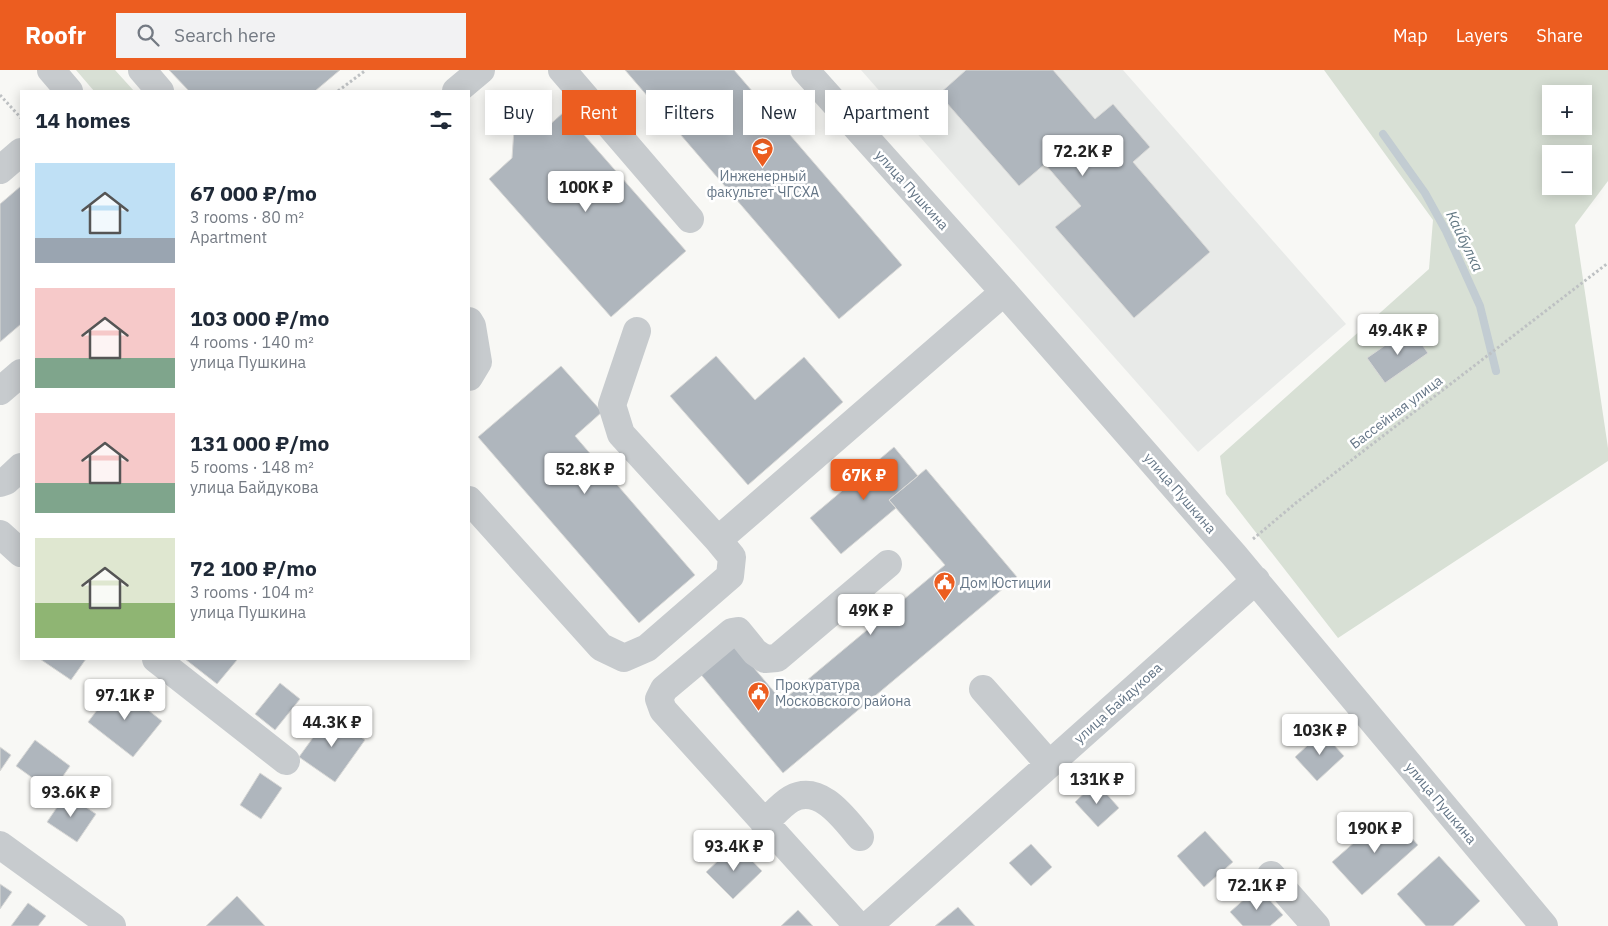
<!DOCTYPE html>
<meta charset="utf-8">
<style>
:root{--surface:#fff;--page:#f2f2f3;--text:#1f2937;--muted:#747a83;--accent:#ec5d20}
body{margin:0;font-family:"IBM Plex Sans",sans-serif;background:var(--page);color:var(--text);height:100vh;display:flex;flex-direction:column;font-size:19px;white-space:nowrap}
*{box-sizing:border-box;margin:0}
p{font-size:16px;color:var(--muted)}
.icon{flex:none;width:28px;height:28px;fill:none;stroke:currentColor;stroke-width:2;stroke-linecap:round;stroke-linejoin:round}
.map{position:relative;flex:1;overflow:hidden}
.details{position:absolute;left:20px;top:20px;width:450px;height:570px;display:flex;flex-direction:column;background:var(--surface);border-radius:0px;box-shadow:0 2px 12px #0003}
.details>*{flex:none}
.top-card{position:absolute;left:485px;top:20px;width:475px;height:45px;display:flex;gap:10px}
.buttons{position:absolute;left:1542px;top:15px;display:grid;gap:10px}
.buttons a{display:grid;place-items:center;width:50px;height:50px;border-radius:0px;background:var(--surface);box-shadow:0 2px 12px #0003;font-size:25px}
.price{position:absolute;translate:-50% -42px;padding:0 11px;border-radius:5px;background:#fff;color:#222;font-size:16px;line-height:32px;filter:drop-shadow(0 1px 2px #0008)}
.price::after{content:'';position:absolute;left:50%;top:30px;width:15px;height:11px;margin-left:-8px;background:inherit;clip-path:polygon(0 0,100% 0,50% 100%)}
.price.current{background:var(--accent);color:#fff}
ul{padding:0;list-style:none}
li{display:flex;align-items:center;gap:15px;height:125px;padding:0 15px}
li span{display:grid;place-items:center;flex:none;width:140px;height:100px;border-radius:0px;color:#555}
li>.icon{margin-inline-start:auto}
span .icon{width:60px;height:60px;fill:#fffc;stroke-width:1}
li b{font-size:21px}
h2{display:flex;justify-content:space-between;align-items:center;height:60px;padding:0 15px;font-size:21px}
.chip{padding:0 18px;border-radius:0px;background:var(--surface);box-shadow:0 2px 12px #0003;font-size:18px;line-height:45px}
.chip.current{background:var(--accent);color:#fff}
header{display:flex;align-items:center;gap:30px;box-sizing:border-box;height:70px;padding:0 25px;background:var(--accent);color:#fff}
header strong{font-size:24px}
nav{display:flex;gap:28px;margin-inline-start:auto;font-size:18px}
.search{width:350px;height:45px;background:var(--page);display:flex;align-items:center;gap:12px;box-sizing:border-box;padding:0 18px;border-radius:0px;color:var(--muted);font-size:19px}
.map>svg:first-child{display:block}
</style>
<header>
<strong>Roofr</strong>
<div class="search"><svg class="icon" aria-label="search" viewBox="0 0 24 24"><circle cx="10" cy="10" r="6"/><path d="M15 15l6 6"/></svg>Search here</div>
<nav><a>Map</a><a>Layers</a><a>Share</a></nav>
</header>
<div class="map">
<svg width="1608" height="856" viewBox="0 0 1608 856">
<rect width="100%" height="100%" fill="#f8f8f5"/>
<!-- built -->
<path fill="#e8eae8" d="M861,0H1123L1346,254L1198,382Z"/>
<!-- green -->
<path fill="#d8e0d5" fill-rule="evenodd" d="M76,0H115L134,21H94Z
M1324,0H1608V111L1575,155L1608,378V391L1338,568L1226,424L1220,386L1429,199L1433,150ZM1551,24H1584V56H1551ZM1551,84H1584V116H1551Z"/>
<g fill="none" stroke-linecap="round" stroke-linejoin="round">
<!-- stream -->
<path stroke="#c2ccd2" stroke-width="8" d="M1383,64L1425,123L1446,161L1480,236L1496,301"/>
</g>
<!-- building -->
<path fill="#afb6bd" stroke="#d9d9d7" d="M169,0H340L315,21H189Z
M625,0H734L902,195L839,249Z
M966,0H1053L1095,49L1113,34L1150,77L1133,92L1210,182L1134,248L1055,157L1081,136L1045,94L1019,116L939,24Z
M564,42L686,181L611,247L489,109L512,88L514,59L546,58Z
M21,116V254L0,272V134Z
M1410,258L1428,283L1385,313L1367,288Z
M716,286L755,330L804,287L843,332L748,415L670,326Z
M561,296L602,342L575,366L695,505L639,553L478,367Z
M894,377L918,406L889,430L896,438L841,484L810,448Z
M926,399L1017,507L783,703L698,601L732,572L782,631L945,495L889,430Z
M40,589H86L71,610Z
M185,589H235L237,590L217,614Z
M280,613L300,629L275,660L255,644Z
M116,615L162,651L133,687L88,652Z
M330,644L365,670L335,712L299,687Z
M1322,662L1344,686L1317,711L1295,687Z
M35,670L70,696L52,722L16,696Z
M0,677L11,685L0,701Z
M260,703L282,718L261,749L240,735Z
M1096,712L1119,738L1098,757L1075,732Z
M66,724L96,744L77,772L47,752Z
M1389,742L1418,775L1362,825L1332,792Z
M1205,761L1233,792L1204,817L1177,786Z
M736,774L762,801L733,829L706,802Z
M1031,774L1052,797L1031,816L1009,793Z
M1439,786L1480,831L1453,856H1426L1397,824Z
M0,814L12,822L0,839Z
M1258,817L1283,845L1270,856H1243L1230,842Z
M237,826L265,856H206Z
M28,833L46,846L38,856H11Z
M958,837L975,856H935Z
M798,840L813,856H781Z"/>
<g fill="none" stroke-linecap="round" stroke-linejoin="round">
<!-- path -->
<path stroke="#bec1c3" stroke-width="3" stroke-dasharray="2.5 2.5" stroke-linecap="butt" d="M338,21L366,0
M0,25L21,48
M1253,469L1297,432L1608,193"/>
<!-- minor -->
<path stroke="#c7cbce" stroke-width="28" d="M51,0L69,21
M142,0L160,21
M562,0L690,149
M805,0L1004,222L1234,485L1544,856
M456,21L481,0
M0,100L21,82
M469,251L472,256L478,292L469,307
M637,261L612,335L621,364L718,470
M0,321L21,303
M0,413L6,411L21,397
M469,430L601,577L624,588L647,578L730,506L732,487L718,470L1004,222
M0,464L21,483
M156,589L286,691
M983,619L1049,694
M764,753C773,745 781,735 791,729C820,713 844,748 860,767
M0,775L112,856
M1271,805L1316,856
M858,856L663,640L659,629L664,619L732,562L738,561L755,582L765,589L777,588L888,494
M868,856L1256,510"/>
</g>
<!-- icons -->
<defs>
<symbol id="university-pin" viewBox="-11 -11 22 30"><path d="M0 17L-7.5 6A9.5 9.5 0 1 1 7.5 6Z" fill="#ec5d20" stroke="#fff"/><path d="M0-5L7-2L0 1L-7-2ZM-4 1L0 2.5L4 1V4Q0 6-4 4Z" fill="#fff"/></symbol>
<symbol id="civic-pin" viewBox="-11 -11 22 30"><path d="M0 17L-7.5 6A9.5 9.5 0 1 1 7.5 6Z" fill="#ec5d20" stroke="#fff"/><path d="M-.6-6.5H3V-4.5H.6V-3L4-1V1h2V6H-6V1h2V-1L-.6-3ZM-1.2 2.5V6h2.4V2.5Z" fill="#fff"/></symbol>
</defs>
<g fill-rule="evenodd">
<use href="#university-pin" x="750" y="66" width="25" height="34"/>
<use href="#civic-pin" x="932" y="500" width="25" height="34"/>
<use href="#civic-pin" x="746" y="610" width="25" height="34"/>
</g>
<g text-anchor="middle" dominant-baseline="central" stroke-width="5" stroke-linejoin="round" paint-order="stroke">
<!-- poi labels -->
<g font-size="14" fill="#657687" stroke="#fff" text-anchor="start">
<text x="763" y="106" text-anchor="middle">Инженерный<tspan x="763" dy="16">факультет ЧГСХА</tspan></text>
<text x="960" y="513">Дом Юстиции</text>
<text x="775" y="615">Прокуратура<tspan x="775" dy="16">Московского района</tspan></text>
</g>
<!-- street labels -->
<g font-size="14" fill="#657687" stroke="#fff">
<text transform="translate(912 120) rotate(48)">улица Пушкина</text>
<text transform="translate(1396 342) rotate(-37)">Бассейная улица</text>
<text transform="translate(1180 423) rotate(49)">улица Пушкина</text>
<text transform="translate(1118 633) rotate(-42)">улица Байдукова</text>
<text transform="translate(1441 733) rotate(50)">улица Пушкина</text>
</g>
<!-- water labels -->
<g font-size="15" font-style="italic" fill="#617783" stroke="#fff">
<text transform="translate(1465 171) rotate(64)">Кайбулка</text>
</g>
</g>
</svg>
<div class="buttons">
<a>+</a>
<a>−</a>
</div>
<b class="price" style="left:1083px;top:107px">72.2K ₽</b>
<b class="price" style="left:586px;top:143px">100K ₽</b>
<b class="price" style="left:1398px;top:286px">49.4K ₽</b>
<b class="price" style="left:585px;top:425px">52.8K ₽</b>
<b class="price current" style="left:864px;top:431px">67K ₽</b>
<b class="price" style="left:871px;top:566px">49K ₽</b>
<b class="price" style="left:125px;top:651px">97.1K ₽</b>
<b class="price" style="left:332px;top:678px">44.3K ₽</b>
<b class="price" style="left:1320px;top:686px">103K ₽</b>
<b class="price" style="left:1097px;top:735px">131K ₽</b>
<b class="price" style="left:71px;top:748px">93.6K ₽</b>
<b class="price" style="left:1375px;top:784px">190K ₽</b>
<b class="price" style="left:734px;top:802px">93.4K ₽</b>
<b class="price" style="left:1257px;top:841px">72.1K ₽</b>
<div class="top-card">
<a class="chip">Buy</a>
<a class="chip current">Rent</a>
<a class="chip">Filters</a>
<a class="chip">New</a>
<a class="chip">Apartment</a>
</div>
<section class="details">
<h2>14 homes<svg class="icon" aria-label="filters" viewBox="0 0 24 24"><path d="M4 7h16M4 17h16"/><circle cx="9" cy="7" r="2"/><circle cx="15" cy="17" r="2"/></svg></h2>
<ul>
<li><span style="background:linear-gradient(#bfe0f5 75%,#9aa5b1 0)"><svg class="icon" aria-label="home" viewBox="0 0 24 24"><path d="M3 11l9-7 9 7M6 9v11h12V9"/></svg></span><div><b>67 000 ₽/mo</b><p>3 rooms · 80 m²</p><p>Apartment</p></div></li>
<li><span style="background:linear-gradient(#f6c9c9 70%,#7fa58c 0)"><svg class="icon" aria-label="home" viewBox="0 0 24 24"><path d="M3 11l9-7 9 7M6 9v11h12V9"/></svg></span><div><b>103 000 ₽/mo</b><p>4 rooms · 140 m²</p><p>улица Пушкина</p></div></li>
<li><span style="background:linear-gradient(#f6c9c9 70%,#7fa58c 0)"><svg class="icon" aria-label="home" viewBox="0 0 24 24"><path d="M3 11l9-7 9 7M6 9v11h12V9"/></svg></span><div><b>131 000 ₽/mo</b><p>5 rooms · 148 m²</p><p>улица Байдукова</p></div></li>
<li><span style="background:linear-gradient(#dfe7d0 65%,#8fb573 0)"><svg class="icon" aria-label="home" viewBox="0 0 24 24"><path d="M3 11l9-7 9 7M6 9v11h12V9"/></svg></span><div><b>72 100 ₽/mo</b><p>3 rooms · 104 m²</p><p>улица Пушкина</p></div></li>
</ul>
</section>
</div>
